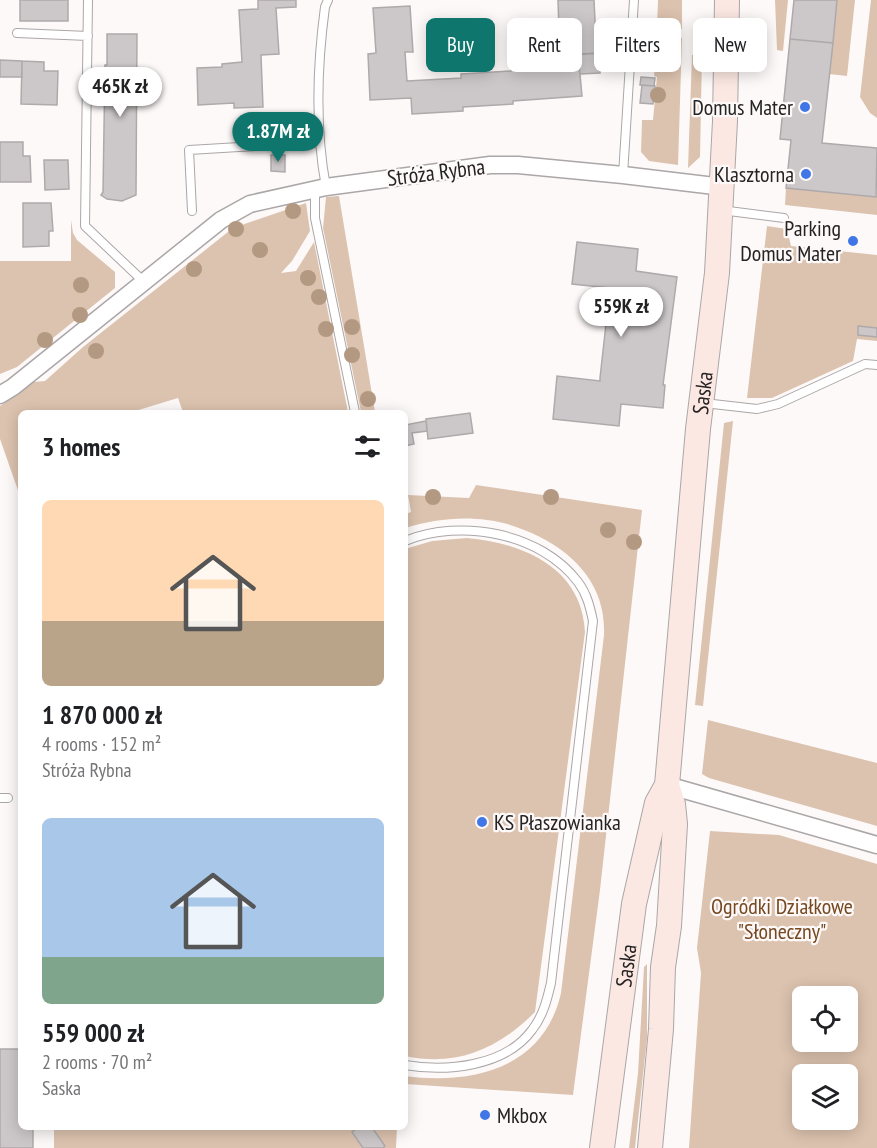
<!DOCTYPE html>
<meta charset="utf-8">
<style>
:root{--surface:#fff;--page:#f6f6f6;--text:#202124;--muted:#757577;--accent:#0f766e}
body{margin:0;font-family:"PT Sans Narrow",sans-serif;background:var(--page);color:var(--text);height:100vh;display:flex;flex-direction:column;font-size:22px;white-space:nowrap}
*{box-sizing:border-box;margin:0}
p{font-size:20px;color:var(--muted)}
.icon{flex:none;width:33px;height:33px;fill:none;stroke:currentColor;stroke-width:2;stroke-linecap:round;stroke-linejoin:round}
.map{position:relative;flex:1;overflow:hidden}
.panel{position:absolute;left:18px;top:410px;width:390px;height:720px;display:flex;flex-direction:column;background:var(--surface);border-radius:9px;box-shadow:0 3px 15px #0003}
.panel>*{flex:none}
.banner{position:absolute;left:426px;top:18px;width:360px;height:54px;display:flex;gap:12px}
.fabs{position:absolute;left:792px;top:986px;display:grid;gap:12px}
.fabs a{display:grid;place-items:center;width:66px;height:66px;border-radius:9px;background:var(--surface);box-shadow:0 3px 15px #0003;font-size:30px}
.price{position:absolute;translate:-50% -51px;padding:0 14px;border-radius:21px;background:#fff;color:#222;font-size:20px;line-height:39px;filter:drop-shadow(0 2px 3px #0008)}
.price::after{content:'';position:absolute;left:50%;top:36px;width:18px;height:14px;margin-left:-9px;background:inherit;clip-path:polygon(0 0,100% 0,50% 100%)}
.price.active{background:var(--accent);color:#fff}
ul{padding:0;list-style:none}
li{display:grid;align-content:center;gap:12px;height:318px;padding:0 24px}
li span{display:grid;place-items:center;height:186px;border-radius:9px;color:#555}
li>.icon{margin-inline-start:auto}
span .icon{width:108px;height:108px;fill:#fffc;stroke-width:1}
li b{font-size:26px}
h2{display:flex;justify-content:space-between;align-items:center;height:72px;padding:0 24px;font-size:26px}
.tag{padding:0 21px;border-radius:9px;background:var(--surface);box-shadow:0 3px 15px #0003;font-size:21px;line-height:54px}
.tag.active{background:var(--accent);color:#fff}
.map>svg:first-child{display:block}
</style>
<div class="map">
<svg width="877" height="1148" viewBox="0 0 877 1148">
<rect width="100%" height="100%" fill="#fef9f9"/>
<!-- green -->
<path fill="#dcc3af" fill-rule="evenodd" d="M658,0H682V29L657,27Z
M775,0H788L783,51L777,50Z
M837,0H855L847,76L829,74Z
M871,0H877V118L870,113L860,97Z
M657,37L682,38L678,165L649,161L641,152L642,120H653L657,77L654,76Z
M692,55H702L700,157L688,168Z
M786,188L876,197L877,190V215L785,205Z
M339,196L375,412H361L323,228L326,197Z
M306,203L310,231L292,261L281,273L296,271L314,242L348,412H183L178,398L132,412H21V499L0,439V406L34,382L45,381L83,347L233,228Z
M71,220L73,233L77,240L115,272V288L17,367L0,374V261H71Z
M767,226L787,229L791,246L877,255V341L857,339L853,361L772,398H747Z
M733,421L703,706L695,705L724,423Z
M476,485L642,510L600,890L573,1095L405,1084V1076C473,1085 544,1068 561,993L604,635C606,589 579,557 540,537C523,529 506,522 487,520C460,516 431,520 405,528V514L411,512L408,495L469,498Z
M467,538C524,543 582,568 585,632L535,1012C498,1049 457,1067 405,1056V549L432,541Z
M708,720L877,763V826L709,778L702,774Z
M710,831L779,835L877,864V1148H689L701,973L697,948ZM802,996H848V1041H802ZM802,1074H848V1119H802Z
M647,964V1038L635,1148H629L638,1073L644,967Z
M54,1127H397L396,1148H54Z"/>
<!-- building -->
<path fill="#ccc7c9" stroke="#aea9ab" stroke-width="1.5" d="M20,0H68V21H20Z
M258,0H296V7L276,8L279,54L261,55L263,107L234,108V103L198,105L197,68L222,67V64L242,62L239,10L258,9Z
M558,0H594L596,41H599L600,53L573,55V43H569V30L559,31Z
M794,0H837L833,43L790,39Z
M410,6L413,52H405L407,81L461,78V74L511,71L510,68L579,64L582,96L513,101V104L463,107V111L412,114L411,98L370,100L368,54L376,53L373,8Z
M107,34H137L136,195L122,201L107,199L101,195L103,192L105,65H107Z
M790,39L833,43L822,143L877,148L876,197L786,188L791,140L780,139Z
M600,53V73L580,74L578,54Z
M0,60L22,61V77H0Z
M22,61L44,62V71H58L57,105L21,104Z
M641,77L655,78L654,86L640,85Z
M642,85L655,86L653,104L640,103Z
M0,142H23V156H30L31,182H0Z
M271,155H285V172L271,171Z
M44,160H68L69,189L45,190Z
M23,203H51L53,231H49V246L23,247Z
M577,242L638,249L636,271L677,277L663,385H665L663,408L621,404L619,426L553,419L557,376L600,381V378L610,288L572,284Z
M858,326L877,328V337L858,335Z
M470,413L473,433L428,439L426,419Z
M426,421L427,431L412,433L414,444L405,446V425Z
M0,1049H21V1126H33V1148H0Z
M360,1126H371L385,1146L383,1148H363L352,1132Z"/>
<g fill="none" stroke-linecap="round" stroke-linejoin="round">
<defs>
<path id="lane" d="M88,0L85,226L143,281
M17,33L88,36
M623,175L634,0
M326,187C315,128 317,66 325,7L328,0
M315,189V218L355,412
M721,210L784,218
M192,211L189,150L320,142
M704,403L757,409L778,404L865,364L877,365
M405,541C461,518 541,533 578,582C587,594 590,607 593,621L551,983C547,1000 543,1016 532,1030C505,1067 446,1072 405,1065
M0,798H8"/>
<path id="street" d="M0,395L13,387L221,220L250,204L326,187L490,165H518L623,175L723,187
M667,785L877,845"/>
<g id="secondary">
<path id="s1" d="M602,1148L634,904L657,803L667,785L698,429L717,273L725,121L727,0"/>
<path d="M650,1148L661,1029L663,967L669,926L675,824L673,804L667,785"/>
</g>
</defs>
<!-- lane casing -->
<use href="#lane" stroke="#aba6a7" stroke-width="10"/>
<!-- street casing -->
<use href="#street" stroke="#aba6a7" stroke-width="19"/>
<!-- secondary casing -->
<use href="#secondary" stroke="#aba6a7" stroke-width="26"/>
<!-- lane -->
<use href="#lane" stroke="#fff" stroke-width="8"/>
<!-- street -->
<use href="#street" stroke="#fff" stroke-width="16"/>
<!-- secondary -->
<use href="#secondary" stroke="#fce8e2" stroke-width="24"/>
</g>
<!-- trees -->
<g fill="#b39882">
<circle cx="658" cy="95" r="8"/>
<circle cx="293" cy="211" r="8"/>
<circle cx="236" cy="229" r="8"/>
<circle cx="260" cy="250" r="8"/>
<circle cx="194" cy="269" r="8"/>
<circle cx="308" cy="278" r="8"/>
<circle cx="81" cy="285" r="8"/>
<circle cx="319" cy="297" r="8"/>
<circle cx="80" cy="315" r="8"/>
<circle cx="352" cy="327" r="8"/>
<circle cx="326" cy="329" r="8"/>
<circle cx="45" cy="340" r="8"/>
<circle cx="96" cy="351" r="8"/>
<circle cx="352" cy="355" r="8"/>
<circle cx="368" cy="399" r="8"/>
<circle cx="433" cy="497" r="8"/>
<circle cx="551" cy="497" r="8"/>
<circle cx="608" cy="530" r="8"/>
<circle cx="634" cy="542" r="8"/>
</g>
<!-- markers -->
<g fill="#4076e6" stroke="#fef9f9" stroke-width="2">
<circle cx="805" cy="107" r="6"/>
<circle cx="806" cy="174" r="6"/>
<circle cx="853" cy="241" r="6"/>
<circle cx="482" cy="822" r="6"/>
<circle cx="485" cy="1115" r="6"/>
</g>
<g text-anchor="middle" dominant-baseline="central" stroke-width="4.5" stroke-linejoin="round" paint-order="stroke">
<!-- poi labels -->
<g font-size="22" fill="#252323" stroke="#fef9f9" text-anchor="end">
<text x="793" y="107">Domus Mater</text>
<text x="794" y="174">Klasztorna</text>
<text x="841" y="228">Parking<tspan x="841" dy="25">Domus Mater</tspan></text>
<text x="494" y="822" text-anchor="start">KS Płaszowianka</text>
<text x="497" y="1115" text-anchor="start">Mkbox</text>
</g>
<!-- street labels -->
<g font-size="22" fill="#252323" stroke="#fef9f9">
<text transform="translate(436 172) rotate(-7)">Stróża Rybna</text>
<text stroke="none"><textPath href="#s1" startOffset="764">Saska</textPath></text>
<text stroke="none"><textPath href="#s1" startOffset="184">Saska</textPath></text>
</g>
<!-- park labels -->
<g font-size="22" fill="#754820" stroke="#fef9f9">
<text x="782" y="906">Ogródki Działkowe<tspan x="782" dy="25">"Słoneczny"</tspan></text>
</g>
</g>
</svg>
<div class="fabs">
<a><svg class="icon" aria-label="locate" viewBox="0 0 24 24"><circle cx="12" cy="12" r="6"/><path d="M12 2v4M12 18v4M2 12h4M18 12h4"/></svg></a>
<a><svg class="icon" aria-label="layers" viewBox="0 0 24 24"><path d="M12 4l9 5-9 5-9-5zM3 14l9 5 9-5"/></svg></a>
</div>
<b class="price" style="left:120px;top:118px">465K zł</b>
<b class="price active" style="left:278px;top:163px">1.87M zł</b>
<b class="price" style="left:621px;top:338px">559K zł</b>
<div class="banner">
<a class="tag active">Buy</a>
<a class="tag">Rent</a>
<a class="tag">Filters</a>
<a class="tag">New</a>
</div>
<section class="panel">
<h2>3 homes<svg class="icon" aria-label="filters" viewBox="0 0 24 24"><path d="M4 7h16M4 17h16"/><circle cx="9" cy="7" r="2"/><circle cx="15" cy="17" r="2"/></svg></h2>
<ul>
<li><span style="background:linear-gradient(#ffd9b3 65%,#b9a48a 0)"><svg class="icon" aria-label="home" viewBox="0 0 24 24"><path d="M3 11l9-7 9 7M6 9v11h12V9"/></svg></span><div><b>1 870 000 zł</b><p>4 rooms · 152 m²</p><p>Stróża Rybna</p></div></li>
<li><span style="background:linear-gradient(#a9c7e8 75%,#7fa58c 0)"><svg class="icon" aria-label="home" viewBox="0 0 24 24"><path d="M3 11l9-7 9 7M6 9v11h12V9"/></svg></span><div><b>559 000 zł</b><p>2 rooms · 70 m²</p><p>Saska</p></div></li>
</ul>
</section>
</div>
